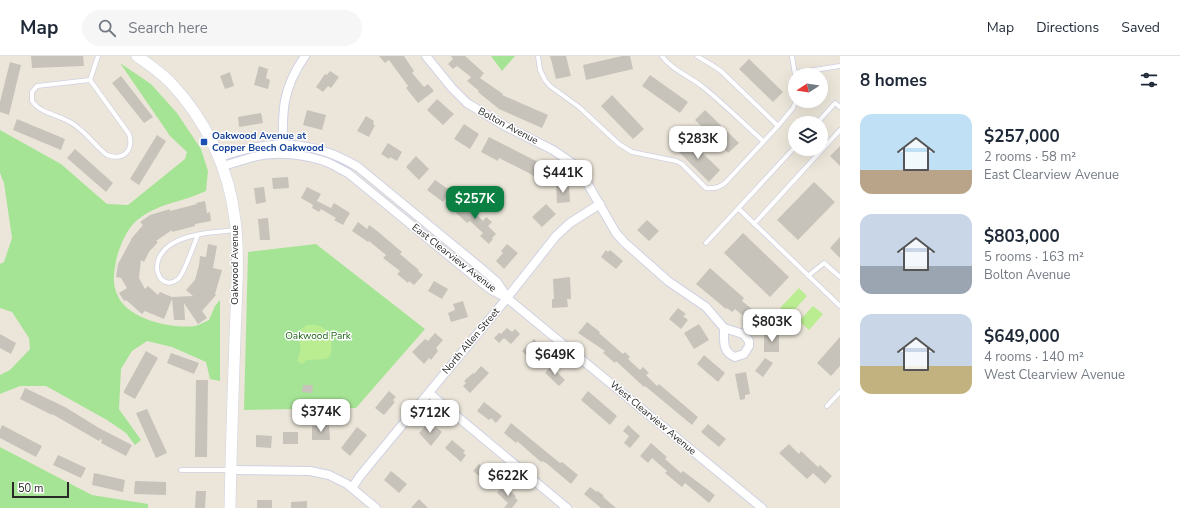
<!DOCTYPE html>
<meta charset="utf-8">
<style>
:root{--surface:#fff;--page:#f6f6f7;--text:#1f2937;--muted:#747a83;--line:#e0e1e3;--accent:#0b8043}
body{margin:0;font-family:"Nunito Sans",sans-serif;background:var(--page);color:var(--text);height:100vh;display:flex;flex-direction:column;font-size:15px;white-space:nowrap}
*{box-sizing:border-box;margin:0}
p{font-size:13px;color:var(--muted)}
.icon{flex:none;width:22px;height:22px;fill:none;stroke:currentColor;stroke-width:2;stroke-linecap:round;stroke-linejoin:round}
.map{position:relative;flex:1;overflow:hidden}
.sheet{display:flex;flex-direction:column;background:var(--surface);width:340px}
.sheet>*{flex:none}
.needle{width:26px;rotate:258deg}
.buttons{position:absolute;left:788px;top:12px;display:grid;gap:8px}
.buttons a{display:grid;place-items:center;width:40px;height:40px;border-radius:50%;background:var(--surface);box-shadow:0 4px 16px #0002;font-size:20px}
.scale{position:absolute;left:12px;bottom:10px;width:57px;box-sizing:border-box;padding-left:4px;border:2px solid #292929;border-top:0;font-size:11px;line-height:14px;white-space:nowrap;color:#292929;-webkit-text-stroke:3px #fff;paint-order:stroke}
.price{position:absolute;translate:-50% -34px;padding:0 9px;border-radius:8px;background:#fff;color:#222;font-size:13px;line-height:26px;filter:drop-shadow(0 1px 2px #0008)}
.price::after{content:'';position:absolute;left:50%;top:24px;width:12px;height:9px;margin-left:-6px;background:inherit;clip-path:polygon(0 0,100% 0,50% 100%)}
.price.active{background:var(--accent);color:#fff}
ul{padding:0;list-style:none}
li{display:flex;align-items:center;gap:12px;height:100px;padding:0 20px}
li span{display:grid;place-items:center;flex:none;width:112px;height:80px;border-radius:12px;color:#555}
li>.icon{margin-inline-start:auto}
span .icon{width:48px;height:48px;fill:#fffc;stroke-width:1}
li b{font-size:17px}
h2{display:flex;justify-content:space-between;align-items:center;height:48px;padding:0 20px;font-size:17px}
header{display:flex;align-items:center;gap:24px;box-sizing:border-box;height:56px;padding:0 20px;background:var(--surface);border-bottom:1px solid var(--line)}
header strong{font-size:19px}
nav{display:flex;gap:22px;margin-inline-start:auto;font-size:14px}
.search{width:280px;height:36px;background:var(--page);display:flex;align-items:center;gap:10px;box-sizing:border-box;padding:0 14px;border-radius:22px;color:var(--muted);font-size:15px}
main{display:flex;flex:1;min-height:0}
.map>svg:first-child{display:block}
</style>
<header>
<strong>Map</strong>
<div class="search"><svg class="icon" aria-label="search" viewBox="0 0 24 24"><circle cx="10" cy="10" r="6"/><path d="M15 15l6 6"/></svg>Search here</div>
<nav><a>Map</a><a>Directions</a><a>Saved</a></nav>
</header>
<main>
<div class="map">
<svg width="840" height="452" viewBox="0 0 840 452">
<rect width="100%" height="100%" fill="#ece6da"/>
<!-- green -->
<path fill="#a6e495" d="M491,0H515L502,15Z
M120,7L151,28L177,57L201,93L208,115L206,135C181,147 155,147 134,167C126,175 118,194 116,205C114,217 112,227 117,238C126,263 171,273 195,270C199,269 204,266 209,264L215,250L220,244V325L210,323L206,306L172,291L147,285L132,295L121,313L119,353L141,384L135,389L126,377L107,364L46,330H20L0,338V319L10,314L30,293L29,282L12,256L0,252V208L4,206L12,182L4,127L0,117V74L61,108L107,148L128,149L185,103L187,96L170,80Z
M316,188L425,273L356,352L244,354L248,196Z
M0,391L92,439L148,448V452H0Z"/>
<!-- pitch -->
<path fill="#baec91" d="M799,232L807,240L789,260L780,252Z
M813,250L823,258L809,274L799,265Z
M307,269C329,267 335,282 330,300L326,303L307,304L302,308L298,306C297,302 299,300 300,296C302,284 293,277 307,269Z"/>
<!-- building -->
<path fill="#c7c3ba" d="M31,0H83L84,10L32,12Z
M379,0H404L414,15L412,17L424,31L428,28L434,35L418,47L406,32L408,30L389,4L385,7Z
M451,0H465L484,17L480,22L503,38L502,39L548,59L542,72L499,53L478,36L479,35L467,25L471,21L457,10L453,13L448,8L453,3Z
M550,0H566L571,20L556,23Z
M622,0H630L633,13L586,24L583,9Z
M749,3L783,36L773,46L739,13Z
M10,6L21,9L9,59L0,56V46Z
M259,10L268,13L266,22L270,24L268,33L254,29Z
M330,15L339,21L331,32L328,30L323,36L316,31L325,18L327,19Z
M230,16L234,30L225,33L220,20Z
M650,19L688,46L680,57L642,30Z
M121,20L153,61L144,67L112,27Z
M612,39L644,73L633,83L601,50Z
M437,43L454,58L443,69L427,54Z
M307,54L326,59L322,74L303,69Z
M705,54L739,87L728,97L695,64Z
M261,57L263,67L239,71L238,61Z
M366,60L374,65L373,68L375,69L369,81L357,75Z
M17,63L65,83L61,94L13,74Z
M464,68L479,78L470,93L454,83Z
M157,79L166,85L139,129L130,123Z
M489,81L538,106L553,115L545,127L527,116L499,102L498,105L481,96Z
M687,82L720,114L709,126L676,93Z
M388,87L402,96L397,105L390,101L389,103L381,98Z
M840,90V110L830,100Z
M75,93L113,127L106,136L67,102Z
M416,100L429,113L419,124L406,111Z
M288,121L289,132L273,133L272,122Z
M435,124L451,135L443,146L427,134Z
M814,126L835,146L798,184L777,164Z
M556,129H569L570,146L557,147Z
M264,131L266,146L256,148L254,132Z
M307,131L321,138L317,145L331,152L334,147L350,157L343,169L334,164L336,162L321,153L319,156L312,152L313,149L301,142Z
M460,143L483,165L486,161L492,166L488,170L496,178L492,182L493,183L489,188L480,180L483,177L470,165L467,167L451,152Z
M205,145L207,157L210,156L211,165L195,168V170L172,176V174L156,185L158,186L149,196L144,206L141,204L139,222L145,233L148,230L158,239L160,236L172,241L193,240L186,234L195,224L199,209L200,200L206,201L208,188L217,190L213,212L222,214L215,238L216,239L202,255L207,262L198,268L184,247L185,264H174L172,243L164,263L145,255L142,258L126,244L124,245L119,237L127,232L121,222L116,221L118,208L131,184V183L143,169L140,166L150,159L170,153V155L197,148L196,147Z
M546,148L556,158L542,171L532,161Z
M268,162L270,184H260L258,163Z
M647,164L659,175L649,185L637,174Z
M358,166L367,173L369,169L376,174L402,196L400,198L419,214L418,215L423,219L414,229L409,225L408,227L397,218L400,215L383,202L386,199L369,185L368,186L352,175Z
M743,177L789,221L770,241L724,197Z
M840,181V202L830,192Z
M507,188L518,197L504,213L496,205L503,197L501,195Z
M606,194L608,196L610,194L623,205L616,213L601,201Z
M710,212L744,242L742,245L768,266L761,275L735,253L732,256L727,252L726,253L696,228Z
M570,221L571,243H567L568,251L552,252V243H554L553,223Z
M434,225L448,233L442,243L428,235Z
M463,245L468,261L451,266L448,257L455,254L453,248Z
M678,252L686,258L683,260L688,264L681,273L669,263Z
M587,266L600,276L599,277L623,298L625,296L630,301L628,303L640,314L643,311L649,317L646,319L657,330L659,328L698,361L692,369L645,330L644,331L616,305L615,307L603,297L605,295L578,277Z
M699,268L709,284L694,293L684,277Z
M507,272L512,276L515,273L520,278L511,288L504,282L499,287L494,282L499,277L501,278Z
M435,277L443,284L436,292L438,295L431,304L429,302L424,308L412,296L425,283L428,285Z
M0,278L16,287L11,298L0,292Z
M764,278H779V296H764Z
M840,281V310L831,320L817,307Z
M534,283L541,290L534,297L541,303L536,309L522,295Z
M146,295L158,302L135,343L124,337V335Z
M171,297L199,307L194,318L167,307Z
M704,299L725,317L718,326L697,308Z
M765,302L773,307L763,321L755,315Z
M481,310L489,317L470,337L463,330L466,327L464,325L473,317L474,318Z
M551,310L565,324L559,330L545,317Z
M746,316L750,338L745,339V343L740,344L735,318Z
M196,324H208L207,401H195Z
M303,329H313L312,337L302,336Z
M25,332L65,351L99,372L132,389L126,400L101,387L102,384L100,383L99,385L52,358V359L20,343Z
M389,335L396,341L393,344L395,346L384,359L375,352Z
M588,335L617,360L610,369L581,344Z
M484,346L502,360L496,367L491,362L489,364L477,355Z
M147,353L167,397L156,402L136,357Z
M428,367L434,373L436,371L442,376L431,390L419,377Z
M511,367L560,407L562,406L578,419L571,428L546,407L542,405L541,406L517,385L516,387L504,377Z
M708,368L726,383L719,391L701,376Z
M2,369L42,390L36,401L0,382V374Z
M329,369L330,384H312V370Z
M628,369L640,380L630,392L624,387L629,380L623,375Z
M357,371L367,379L350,400L341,392Z
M283,376H298V388H283Z
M256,379L272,380L271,392L256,391Z
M452,384L465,395L463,397L466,399L461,406L445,392Z
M651,387L667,401L665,403L681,417L683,415L715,439L709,447L685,427L682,431L665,417L667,415L652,402L648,407L640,400Z
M789,388L799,398L801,395L818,411L820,409L832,420L825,428L813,417L807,423L779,397Z
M58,399L86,412L81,422L53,409Z
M479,408L494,420L488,427L473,415Z
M391,415L407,428L399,437L384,424Z
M94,417L125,424L123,436L92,429Z
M135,425L166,426V439L134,438Z
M503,429L516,440L515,442L518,444L512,452H504L508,447L497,437Z
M590,431L597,436L598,435L604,440L603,441L616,452H601L584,438Z
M196,435H206L205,452H195Z
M419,443L428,452H411Z
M257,444H272V452H257Z
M307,445V452H291V446Z"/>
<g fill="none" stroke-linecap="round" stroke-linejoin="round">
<defs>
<path id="service" d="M538,0L540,14L545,24L550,30L579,51L619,88L632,96L676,105L682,108L706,132C714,133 720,132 726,126L778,70L793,52L796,45
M662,0C672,14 689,20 703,31C724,48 743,67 763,85
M697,0L712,9L721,15L778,70
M792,0L795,19
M795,17L840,10
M90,24L129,78C134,94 124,105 107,99C94,89 85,74 70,66C58,59 40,57 32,45V36L37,30Z
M90,24L98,0
M817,67L835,47L840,51
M739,153L840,250
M754,168L840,74
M198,179C194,187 184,219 178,223C161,237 145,207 170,189C188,177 215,176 236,174
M706,187L795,91
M808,220L824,207L840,221
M827,350L840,336
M181,414H231"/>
<path id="minor" d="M426,0L452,32L467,47L505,70L553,94L572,107L582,118L616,177L624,186L668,225L706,251L724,272L743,278L746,281L749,285V290L744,298L735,301C722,296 724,284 724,272
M283,94C282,55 282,33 305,0
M220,101C270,83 311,83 358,111L482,213L497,226L507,241
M223,110C233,107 243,104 253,101C277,95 306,98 329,107C335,110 342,114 348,117L481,226L493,235L507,242L762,452
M429,337L567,452
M231,414L310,415L329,419L347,428L376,452
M352,432L360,420L507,242L556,180L570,167L600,148"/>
<path id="tertiary" d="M137,0C148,8 160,16 170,26C206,64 229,112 235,164C240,202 236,243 235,282C233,339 231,395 230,452"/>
</defs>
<!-- service casing -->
<use href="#service" stroke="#d0d1e3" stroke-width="5.5"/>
<!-- minor casing -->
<use href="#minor" stroke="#d0d1e3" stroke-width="10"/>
<!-- tertiary casing -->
<use href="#tertiary" stroke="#d0d1e3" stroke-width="12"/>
<!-- service -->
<use href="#service" stroke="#fff" stroke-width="4"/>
<!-- minor -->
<use href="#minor" stroke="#fff" stroke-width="8"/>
<!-- tertiary -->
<use href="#tertiary" stroke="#fff" stroke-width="11"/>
</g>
<!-- markers -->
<rect fill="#1a4fb4" stroke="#fff" stroke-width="1.5" x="200" y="82" width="8" height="8" rx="2"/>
<g text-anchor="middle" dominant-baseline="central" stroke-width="3" stroke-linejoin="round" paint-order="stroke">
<!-- street labels -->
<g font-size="10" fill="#292929" stroke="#fff">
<text transform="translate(508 70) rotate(28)">Bolton Avenue</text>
<text transform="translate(454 202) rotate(38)">East Clearview Avenue</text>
<text transform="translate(235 209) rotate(-90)">Oakwood Avenue</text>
<text transform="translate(471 285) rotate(-50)">North Allen Street</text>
<text transform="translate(653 362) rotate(40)">West Clearview Avenue</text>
</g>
<!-- transit labels -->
<g font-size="10" font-weight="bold" fill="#164399" stroke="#fff" text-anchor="start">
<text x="212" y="80">Oakwood Avenue at<tspan x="212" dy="12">Copper Beech Oakwood</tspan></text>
</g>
<!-- park labels -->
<g font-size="10" fill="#1f6718" stroke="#fff">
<text x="318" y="280">Oakwood Park</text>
</g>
</g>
</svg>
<div class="buttons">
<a><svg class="needle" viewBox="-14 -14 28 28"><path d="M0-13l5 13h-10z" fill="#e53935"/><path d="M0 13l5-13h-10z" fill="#747a83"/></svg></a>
<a><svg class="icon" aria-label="layers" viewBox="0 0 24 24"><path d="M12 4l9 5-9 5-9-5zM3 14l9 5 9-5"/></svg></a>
</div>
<div class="scale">50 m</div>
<b class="price" style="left:698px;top:104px">$283K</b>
<b class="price" style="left:563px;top:138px">$441K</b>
<b class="price active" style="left:475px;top:164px">$257K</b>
<b class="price" style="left:772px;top:287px">$803K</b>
<b class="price" style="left:555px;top:320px">$649K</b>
<b class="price" style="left:321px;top:377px">$374K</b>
<b class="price" style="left:430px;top:378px">$712K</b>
<b class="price" style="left:508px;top:441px">$622K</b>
</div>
<section class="sheet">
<h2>8 homes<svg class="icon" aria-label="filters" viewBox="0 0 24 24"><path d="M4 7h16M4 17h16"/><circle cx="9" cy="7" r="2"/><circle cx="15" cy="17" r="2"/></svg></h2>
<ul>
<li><span style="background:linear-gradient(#bfe0f5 70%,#b9a48a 0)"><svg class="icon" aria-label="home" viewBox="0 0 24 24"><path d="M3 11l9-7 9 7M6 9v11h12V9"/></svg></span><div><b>$257,000</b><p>2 rooms · 58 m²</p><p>East Clearview Avenue</p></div></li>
<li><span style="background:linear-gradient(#c9d6e8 65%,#9aa5b1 0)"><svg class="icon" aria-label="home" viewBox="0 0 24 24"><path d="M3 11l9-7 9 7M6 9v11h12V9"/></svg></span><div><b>$803,000</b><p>5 rooms · 163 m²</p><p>Bolton Avenue</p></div></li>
<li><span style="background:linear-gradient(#c9d6e8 65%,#c2b280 0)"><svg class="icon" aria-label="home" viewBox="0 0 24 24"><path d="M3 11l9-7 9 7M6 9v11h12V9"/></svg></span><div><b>$649,000</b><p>4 rooms · 140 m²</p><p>West Clearview Avenue</p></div></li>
</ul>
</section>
</main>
